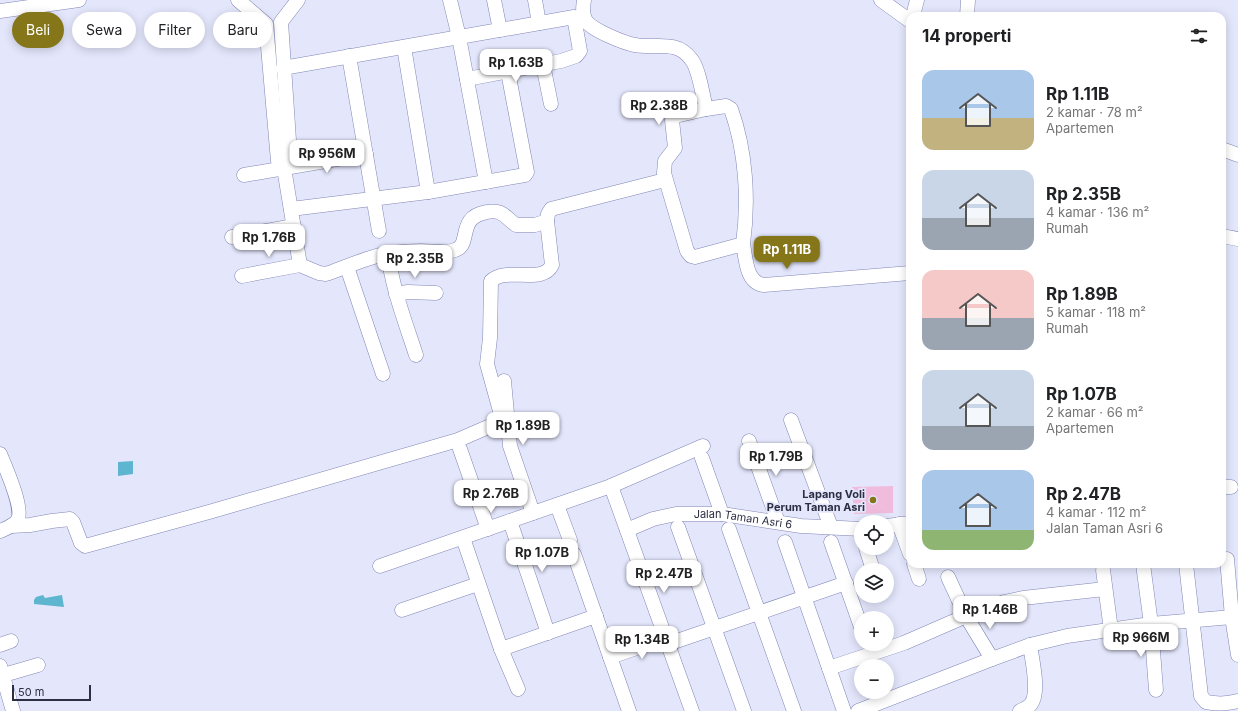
<!DOCTYPE html>
<html lang="id">
<meta charset="utf-8">
<style>
:root{--surface:#fff;--page:#f2f2f2;--text:#202124;--muted:#757577;--accent:#857619}
body{margin:0;font-family:Inter,sans-serif;background:var(--page);color:var(--text);height:100vh;display:flex;flex-direction:column;font-size:15px;white-space:nowrap}
*{box-sizing:border-box;margin:0}
p{font-size:13px;color:var(--muted)}
.icon{flex:none;width:22px;height:22px;fill:none;stroke:currentColor;stroke-width:2;stroke-linecap:round;stroke-linejoin:round}
.map{position:relative;flex:1;overflow:hidden}
.panel{position:absolute;left:906px;top:12px;width:320px;height:556px;display:flex;flex-direction:column;background:var(--surface);border-radius:12px;box-shadow:0 2px 10px #0003}
.panel>*{flex:none}
.guide{position:absolute;left:12px;top:12px;width:380px;height:36px;display:flex;gap:8px}
.controls{position:absolute;left:854px;top:515px;display:grid;gap:8px}
.controls a{display:grid;place-items:center;width:40px;height:40px;border-radius:50%;background:var(--surface);box-shadow:0 2px 10px #0003;font-size:20px}
.scale{position:absolute;left:12px;bottom:10px;width:79px;box-sizing:border-box;padding-left:4px;border:2px solid #2c2e42;border-top:0;font-size:11px;line-height:14px;white-space:nowrap;color:#2c2e42;-webkit-text-stroke:3px #e4e7fc;paint-order:stroke}
.price{position:absolute;translate:-50% -34px;padding:0 9px;border-radius:8px;background:#fff;color:#222;font-size:13px;line-height:26px;filter:drop-shadow(0 1px 2px #0008)}
.price::after{content:'';position:absolute;left:50%;top:24px;width:12px;height:9px;margin-left:-6px;background:inherit;clip-path:polygon(0 0,100% 0,50% 100%)}
.price.active{background:var(--accent);color:#fff}
ul{padding:0;list-style:none}
li{display:flex;align-items:center;gap:12px;height:100px;padding:0 16px}
li span{display:grid;place-items:center;flex:none;width:112px;height:80px;border-radius:12px;color:#555}
li>.icon{margin-inline-start:auto}
span .icon{width:48px;height:48px;fill:#fffc;stroke-width:1}
li b{font-size:17px}
h2{display:flex;justify-content:space-between;align-items:center;height:48px;padding:0 16px;font-size:17px}
.chip{padding:0 14px;border-radius:18px;background:var(--surface);box-shadow:0 2px 10px #0003;font-size:14px;line-height:36px}
.chip.active{background:var(--accent);color:#fff}
.map>svg:first-child{display:block}
</style>
<div class="map">
<svg width="1238" height="711" viewBox="0 0 1238 711">
<rect width="100%" height="100%" fill="#e4e7fc"/>
<!-- green -->
<path fill="#f0bcde" d="M893,486V513L854,514L852,487Z"/>
<!-- water -->
<path fill="#5eb5cf" d="M133,461V474L118,476V462Z
M43,595L45,598L62,595L64,607L34,604V600L36,597Z"/>
<g fill="none" stroke-linecap="round" stroke-linejoin="round">
<defs>
<g id="minor">
<path d="M238,0L266,24L278,161L284,168L300,265"/>
<path d="M450,0L459,37L486,182"/>
<path d="M494,0L500,30"/>
<path d="M535,0L539,23"/>
<path d="M584,0C583,7 582,15 586,21C592,30 624,43 635,45C656,49 676,39 691,59C699,68 703,97 706,109"/>
<path d="M881,0L910,21"/>
<path d="M0,11L79,0"/>
<path d="M913,16L917,0"/>
<path d="M967,16L968,0"/>
<path d="M404,47L428,192"/>
<path d="M349,56L379,231"/>
<path d="M543,65L551,104"/>
<path d="M283,68L574,17L580,51L576,56L561,61L467,79"/>
<path d="M1222,149L1238,155"/>
<path d="M284,168L289,161L290,155L281,22L298,0"/>
<path d="M244,175L366,154"/>
<path d="M291,209L428,192L525,175L527,172L508,72"/>
<path d="M1222,236L1238,239"/>
<path d="M232,237L294,226"/>
<path d="M743,244C749,200 746,151 731,109L726,106L706,109L675,116L672,120L675,148L665,161L664,173L687,251L691,256L695,257L743,244C746,259 746,283 764,285L910,273"/>
<path d="M388,253C392,288 405,321 416,355"/>
<path d="M347,267L383,374"/>
<path d="M242,276L300,265L319,273L326,274C343,268 373,255 390,253C400,252 411,251 421,251C432,251 443,254 455,250C472,245 456,217 487,212C502,209 505,217 516,225H535L547,221"/>
<path d="M396,294L408,292L436,293"/>
<path d="M504,381L510,446L533,513"/>
<path d="M791,420L831,527"/>
<path d="M749,441L778,522"/>
<path d="M460,449L488,529"/>
<path d="M0,454C5,466 25,511 17,521C13,526 5,529 0,531"/>
<path d="M702,458L722,514"/>
<path d="M611,486L692,711"/>
<path d="M1222,487H1231"/>
<path d="M557,505L570,540"/>
<path d="M510,521L548,633"/>
<path d="M899,524L910,554"/>
<path d="M11,526L30,525L52,521L70,519L73,522L81,543L85,546L209,512L458,440L495,424L499,419L500,411L487,364L490,338L491,281C507,266 543,285 552,265L547,221L548,214L551,209L665,180"/>
<path d="M887,526L910,523"/>
<path d="M678,527L744,711"/>
<path d="M729,529L794,711"/>
<path id="s1" d="M627,530L653,519L676,514H722L801,526L861,529"/>
<path d="M463,538L501,649L518,689"/>
<path d="M785,542L844,711"/>
<path d="M831,542L861,627"/>
<path d="M866,548L873,570"/>
<path d="M574,554L629,711"/>
<path d="M1227,559L1232,617L1238,655"/>
<path d="M914,564L919,579"/>
<path d="M1143,564L1151,624L1156,690"/>
<path d="M1186,564L1201,696L1206,702C1217,704 1228,704 1238,701"/>
<path d="M380,566L611,486L703,446"/>
<path d="M1103,570L1111,630"/>
<path d="M948,577L966,616L992,659"/>
<path d="M402,610L478,584"/>
<path d="M668,644L846,583"/>
<path d="M0,645L11,641"/>
<path d="M501,649L596,616"/>
<path d="M610,657L666,638"/>
<path d="M0,666L13,711"/>
<path d="M829,668L904,643L966,616L1004,602L1023,598L1105,589"/>
<path d="M0,676L38,665"/>
<path d="M858,711L992,659L1030,645L1067,636L1151,624L1232,617"/>
<path d="M1020,711C1024,709 1028,708 1031,704C1040,692 1032,660 1030,645"/>
</g>
</defs>
<!-- minor casing -->
<use href="#minor" stroke="#8186b5" stroke-width="15"/>
<!-- minor -->
<use href="#minor" stroke="#fff" stroke-width="14"/>
</g>
<!-- markers -->
<circle fill="#857619" stroke="#e4e7fc" stroke-width="1.5" cx="873" cy="500" r="4"/>
<g text-anchor="middle" dominant-baseline="central" stroke-width="3.5" stroke-linejoin="round" paint-order="stroke">
<!-- poi labels -->
<g font-size="11" font-weight="bold" fill="#2c2e42" stroke="#e4e7fc" text-anchor="end">
<text x="865" y="494">Lapang Voli<tspan x="865" dy="13">Perum Taman Asri</tspan></text>
</g>
<!-- street labels -->
<g font-size="11" fill="#2c2e42" stroke="#e4e7fc">
<text stroke="none"><textPath href="#s1" startOffset="119">Jalan Taman Asri 6</textPath></text>
</g>
</g>
</svg>
<div class="controls">
<a><svg class="icon" aria-label="locate" viewBox="0 0 24 24"><circle cx="12" cy="12" r="6"/><path d="M12 2v4M12 18v4M2 12h4M18 12h4"/></svg></a>
<a><svg class="icon" aria-label="layers" viewBox="0 0 24 24"><path d="M12 4l9 5-9 5-9-5zM3 14l9 5 9-5"/></svg></a>
<a>+</a>
<a>−</a>
</div>
<div class="scale">50 m</div>
<b class="price" style="left:516px;top:83px">Rp 1.63B</b>
<b class="price" style="left:659px;top:126px">Rp 2.38B</b>
<b class="price" style="left:327px;top:174px">Rp 956M</b>
<b class="price" style="left:269px;top:258px">Rp 1.76B</b>
<b class="price active" style="left:787px;top:270px">Rp 1.11B</b>
<b class="price" style="left:415px;top:279px">Rp 2.35B</b>
<b class="price" style="left:523px;top:446px">Rp 1.89B</b>
<b class="price" style="left:776px;top:477px">Rp 1.79B</b>
<b class="price" style="left:491px;top:514px">Rp 2.76B</b>
<b class="price" style="left:542px;top:573px">Rp 1.07B</b>
<b class="price" style="left:664px;top:594px">Rp 2.47B</b>
<b class="price" style="left:990px;top:630px">Rp 1.46B</b>
<b class="price" style="left:1141px;top:658px">Rp 966M</b>
<b class="price" style="left:642px;top:660px">Rp 1.34B</b>
<div class="guide">
<a class="chip active">Beli</a>
<a class="chip">Sewa</a>
<a class="chip">Filter</a>
<a class="chip">Baru</a>
</div>
<section class="panel">
<h2>14 properti<svg class="icon" aria-label="filters" viewBox="0 0 24 24"><path d="M4 7h16M4 17h16"/><circle cx="9" cy="7" r="2"/><circle cx="15" cy="17" r="2"/></svg></h2>
<ul>
<li><span style="background:linear-gradient(#a9c7e8 60%,#c2b280 0)"><svg class="icon" aria-label="home" viewBox="0 0 24 24"><path d="M3 11l9-7 9 7M6 9v11h12V9"/></svg></span><div><b>Rp 1.11B</b><p>2 kamar · 78 m²</p><p>Apartemen</p></div></li>
<li><span style="background:linear-gradient(#c9d6e8 60%,#9aa5b1 0)"><svg class="icon" aria-label="home" viewBox="0 0 24 24"><path d="M3 11l9-7 9 7M6 9v11h12V9"/></svg></span><div><b>Rp 2.35B</b><p>4 kamar · 136 m²</p><p>Rumah</p></div></li>
<li><span style="background:linear-gradient(#f6c9c9 60%,#9aa5b1 0)"><svg class="icon" aria-label="home" viewBox="0 0 24 24"><path d="M3 11l9-7 9 7M6 9v11h12V9"/></svg></span><div><b>Rp 1.89B</b><p>5 kamar · 118 m²</p><p>Rumah</p></div></li>
<li><span style="background:linear-gradient(#c9d6e8 70%,#9aa5b1 0)"><svg class="icon" aria-label="home" viewBox="0 0 24 24"><path d="M3 11l9-7 9 7M6 9v11h12V9"/></svg></span><div><b>Rp 1.07B</b><p>2 kamar · 66 m²</p><p>Apartemen</p></div></li>
<li><span style="background:linear-gradient(#a9c7e8 75%,#8fb573 0)"><svg class="icon" aria-label="home" viewBox="0 0 24 24"><path d="M3 11l9-7 9 7M6 9v11h12V9"/></svg></span><div><b>Rp 2.47B</b><p>4 kamar · 112 m²</p><p>Jalan Taman Asri 6</p></div></li>
</ul>
</section>
</div>
